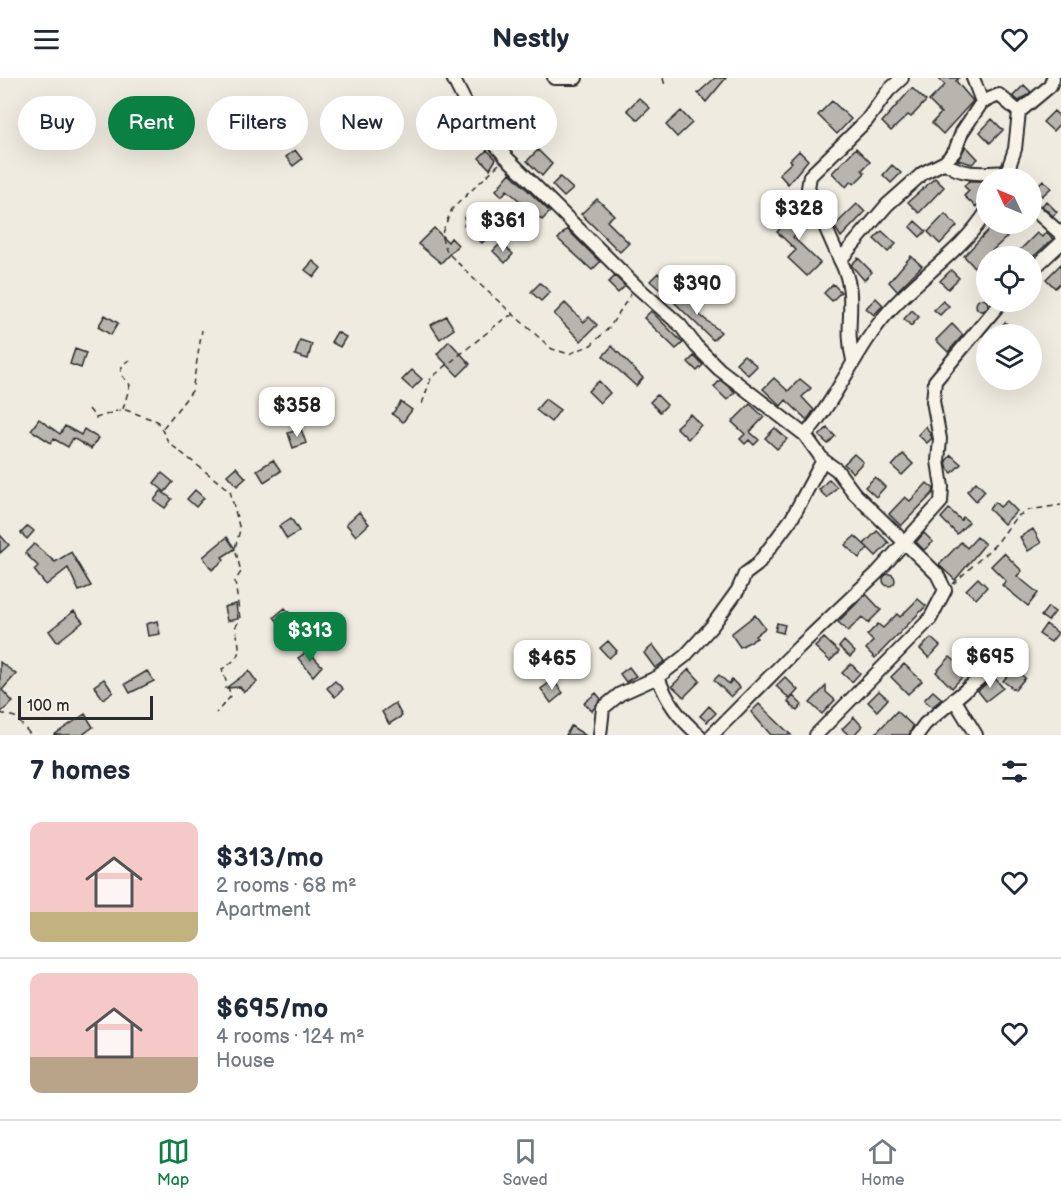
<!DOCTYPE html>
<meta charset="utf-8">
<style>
:root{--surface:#fff;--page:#f6f6f7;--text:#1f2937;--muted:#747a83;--line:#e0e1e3;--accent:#0b8043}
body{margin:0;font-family:"Balsamiq Sans",sans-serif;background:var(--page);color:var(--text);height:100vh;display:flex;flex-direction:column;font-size:22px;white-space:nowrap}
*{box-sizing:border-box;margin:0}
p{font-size:20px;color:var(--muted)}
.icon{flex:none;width:33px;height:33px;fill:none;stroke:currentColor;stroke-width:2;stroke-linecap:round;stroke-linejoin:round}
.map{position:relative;height:657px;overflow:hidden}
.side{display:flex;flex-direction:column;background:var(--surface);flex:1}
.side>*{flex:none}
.guide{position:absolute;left:18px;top:18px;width:600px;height:54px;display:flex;gap:12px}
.needle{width:39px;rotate:314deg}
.fabs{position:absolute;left:976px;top:90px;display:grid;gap:12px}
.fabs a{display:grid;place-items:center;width:66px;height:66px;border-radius:50%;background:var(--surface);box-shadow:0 6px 24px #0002;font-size:30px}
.scale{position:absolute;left:18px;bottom:15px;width:135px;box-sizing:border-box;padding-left:6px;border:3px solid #2b2b2b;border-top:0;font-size:16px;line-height:21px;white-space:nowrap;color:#2b2b2b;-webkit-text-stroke:4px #f7f3e8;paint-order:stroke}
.price{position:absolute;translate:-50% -51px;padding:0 14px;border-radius:12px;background:#fff;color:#222;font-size:20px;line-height:39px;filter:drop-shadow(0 2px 3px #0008)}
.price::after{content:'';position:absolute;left:50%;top:36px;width:18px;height:14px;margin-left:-9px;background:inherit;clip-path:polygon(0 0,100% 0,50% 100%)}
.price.on{background:var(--accent);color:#fff}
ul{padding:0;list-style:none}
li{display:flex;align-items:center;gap:18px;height:150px;padding:0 30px}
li+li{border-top:2px solid var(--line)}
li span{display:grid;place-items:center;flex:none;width:168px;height:120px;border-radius:12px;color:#555}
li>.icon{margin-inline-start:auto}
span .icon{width:72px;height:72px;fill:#fffc;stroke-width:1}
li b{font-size:26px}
h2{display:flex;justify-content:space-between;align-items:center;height:72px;padding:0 30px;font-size:26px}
.tag{padding:0 21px;border-radius:27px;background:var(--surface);box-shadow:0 6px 24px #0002;font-size:21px;line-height:54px}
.tag.on{background:var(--accent);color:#fff}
header{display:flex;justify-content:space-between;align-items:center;height:78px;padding:0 30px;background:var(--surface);font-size:27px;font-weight:700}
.tabs{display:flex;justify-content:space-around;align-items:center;height:84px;border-top:2px solid var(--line);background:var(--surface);font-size:16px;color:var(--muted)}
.tabs a{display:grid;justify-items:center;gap:3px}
.tabs .on{color:var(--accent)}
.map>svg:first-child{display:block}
</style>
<header><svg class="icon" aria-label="menu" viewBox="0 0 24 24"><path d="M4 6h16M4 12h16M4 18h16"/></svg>Nestly<svg class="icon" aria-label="heart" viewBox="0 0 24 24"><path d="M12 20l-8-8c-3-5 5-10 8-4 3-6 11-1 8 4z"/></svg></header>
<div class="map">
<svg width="1061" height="657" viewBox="0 0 1061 657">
<rect width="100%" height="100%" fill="#efebe0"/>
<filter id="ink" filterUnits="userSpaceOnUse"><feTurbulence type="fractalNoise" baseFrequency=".0167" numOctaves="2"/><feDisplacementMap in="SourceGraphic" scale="12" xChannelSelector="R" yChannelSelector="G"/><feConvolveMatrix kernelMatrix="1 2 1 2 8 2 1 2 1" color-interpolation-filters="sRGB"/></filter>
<g filter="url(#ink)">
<!-- building -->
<path fill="#b8b5ae" stroke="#2b2b2b" stroke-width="1.5" d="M715,0H726L706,24L698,15Z
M938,0H959L956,3L973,23L943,56L932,45L941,35L929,23L945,7Z
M1024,7L1031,14L1019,23L1013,18Z
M912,10L926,23L911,39L908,37L891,53L882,44Z
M639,20L650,30L638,42L627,32Z
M832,23L851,41L837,56L818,37Z
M681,33L692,45L677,59L666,47Z
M1054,33L1061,40V44L1053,53L1043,44Z
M505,40L520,55L509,67L494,52Z
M992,41L1003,52L990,65L980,54Z
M966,68L978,81L972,86L958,82Z
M856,70L870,84L862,92L865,95L854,106L851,103L846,109L832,95Z
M295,72L302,81L293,88L286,79Z
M487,72L496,81L490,91L479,80Z
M538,72L552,86L542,98L527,83Z
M799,73L808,82L788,106L779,96L792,84L790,82Z
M892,87L901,95L891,105L883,97Z
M510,95L550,134L542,142L507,112L502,118L496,112Z
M560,99L573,111L564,119L552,107Z
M935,100L944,109L919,135L908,124Z
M1043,102L1051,110L1042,118L1034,111Z
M969,103H987V117L976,129L964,118L969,113L964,108Z
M597,121L614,137L607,143L629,165L620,174L581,136Z
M1046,123L1057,134L1053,138L1042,128Z
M857,126L865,134L841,159L834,148Z
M803,127L814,143L806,151L804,149L793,159L820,185L807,198L788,180L796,172L777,154Z
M477,133L495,152L482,165L464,147L467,143L464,140Z
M945,136L957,148L940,166L928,154Z
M915,143L926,153L920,159L910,149Z
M994,146L1007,159L974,189L964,178Z
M434,150L448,164L451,160L458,167L441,185L418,166Z
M567,151L600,184L592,192L558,161Z
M882,153L896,166L888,174L874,161Z
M1046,154L1053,161L1034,178H1014L1037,155L1042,159Z
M501,165L513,176L505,185L493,173Z
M911,178L922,188L897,213L889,204Z
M858,180L872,194L864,202L851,187Z
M313,183L321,190L314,199L305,192Z
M1061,186V204L1055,210L1046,201Z
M951,192L959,200L948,211L940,203Z
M658,195L666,203L659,211L650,203Z
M615,198L625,208L618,215L608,205Z
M540,205L550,214L541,223L531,214Z
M833,206L841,214L832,223L824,215Z
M685,215L700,229L696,234L721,254L713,262L675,225Z
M876,220L883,227L874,237L866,230Z
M976 227a6 6 0 1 1 12 0a6 6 0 1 1-12 0Z
M943,223L949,228L940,237L934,232Z
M565,225L584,244L589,239L597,247L581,263L554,236Z
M912,232L919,239L911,248L904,241Z
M651,233L683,265L676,271L644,240Z
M105,237L118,245L111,257L98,249Z
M446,238L454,251L440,261L431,247Z
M1005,244L1013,252L1009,256H1001L997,253Z
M952,246L963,257L948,274L936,262Z
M337,254L346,259L340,269L331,264Z
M300,262L312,266L308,281L295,277Z
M449,263L470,286L458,298L437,276Z
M612,268L643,300L636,308L603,278Z
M75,271L86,275L81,290L70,286Z
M744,277L757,288L748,297L736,285Z
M694,278L703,287L697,293L688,284Z
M412,292L422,301L412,311L402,302Z
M774,300L788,313L800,301L811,310L802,319L814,332L807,342L786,322L781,328L763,311Z
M720,302L735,314L727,322L714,309Z
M599,303L610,315L600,325L588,313Z
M657,317L667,327L660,334L650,324Z
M545,321L560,332L551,344L536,332Z
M401,324L412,332L403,344L392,336Z
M750,326L764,339L750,354L759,362L754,367L749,362L745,366L740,361L745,356L732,344Z
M690,336L701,347L688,361L676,349Z
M39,341L60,356L65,348L81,357L84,351L98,360L91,371L73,360L68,369L54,361L51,365L31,352Z
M926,348L932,360L927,365L918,357Z
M775,350L787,361L777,371L765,360Z
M827,350L835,358L828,366L819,358Z
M301,351L306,365L293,370L288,355Z
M854,376L863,384L853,395L844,386Z
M903,376L913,386L902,397L892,388Z
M951,377L961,386L952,395L948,391L946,383Z
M273,382L281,393L264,404L257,392Z
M236,389L246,400L237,408L227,397Z
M162,395L173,404L165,414L154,405Z
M875,399L885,409L876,419L865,409Z
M829,401L837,409L827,420L819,412Z
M976,404L985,413L976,423L967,413Z
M927,405L934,411L933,415L901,448L889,436L905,419L910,423Z
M195,412L204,420L196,429L187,421Z
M161,413L172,421L165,430L154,422Z
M1007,423L1017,433L1004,446L989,431L995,424L1000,429Z
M949,431L961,442L963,439L969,444L957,456L941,440Z
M359,434L369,446L356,458L346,446Z
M291,440L299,453L287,461L279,448Z
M28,448L34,453L27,461L21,455Z
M1033,451L1041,465L1028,473L1020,459Z
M877,453L889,465L876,478L864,466Z
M924,455L933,464L924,472L916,464Z
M0,457L9,467L0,475Z
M855,458L868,470L859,480L845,467Z
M227,459L235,471L222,479L224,482L212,492L203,479Z
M977,459L985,466L955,502L939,487L961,464L967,470Z
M34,466L55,484L71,474L91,508L79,513L68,490L46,507L34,492L38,488L25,475Z
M1004,475L1022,493L1017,498L1038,515L1028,528L1002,507L1006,503L991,488Z
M883 502a6 6 0 1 1 12 0a6 6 0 1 1-12 0Z
M978,500L987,509L976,521L966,512Z
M866,516L881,532L868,545L862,539L848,553L838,544Z
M918,521L926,528L875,580L866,571L873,563L867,557L878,546L883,550L897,536L900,539Z
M236,526L238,541L227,543L224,529Z
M1048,529L1055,534L1048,543L1041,538Z
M285,530L297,544L302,538L311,545L305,558L287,544L282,549L274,539Z
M74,533L83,544L57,564L49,553Z
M755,537L765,550L755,558L757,560L740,569L731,556Z
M157,543L160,556L148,558L146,546Z
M777,545L785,547L783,555L775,553Z
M1046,546L1058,555L1051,564L1039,556Z
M824,560L839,574L830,583L815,569Z
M931,560L940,568L929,580L920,571Z
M608,563L617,573L609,580L600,570Z
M844,563L855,574L850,579L839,569Z
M653,567L665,583L655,590L644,575Z
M308,573L322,588L313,598L298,580Z
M972,573L980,580L952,610L936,594L950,579L960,587Z
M0,584L16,596L2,612L13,624L0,635Z
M851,586L860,595L852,604L842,595Z
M904,586L922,603L908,616L891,599Z
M629,589L636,598L626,604L620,596Z
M1014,590L1025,600L1015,612L1003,603Z
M689,591L700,603L684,619L672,608Z
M147,593L154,603L130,615L125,606Z
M249,593L257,604L244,614L240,609L226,610Z
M719,597L729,606L732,602L740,610L731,619L714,602Z
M785,599L798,612L790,621L776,608Z
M994,599L1003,610L986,623L978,613Z
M104,601L113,614L103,621L94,608Z
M553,602L563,615L551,625L541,611Z
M335,603L343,611L335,619L327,610Z
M826,608V614L835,622L822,636L810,625Z
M879,613L888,621L877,633L868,624Z
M933,613L942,621L932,629L924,622Z
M596,615L601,621L592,633L584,625Z
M793,618L802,627L797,633L788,624Z
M395,625L402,638L389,646L382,634Z
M759,626L767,634L791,657H771L751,634Z
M709,628L716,635L707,644L700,638Z
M897,633L913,648L909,657H874Z
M85,636L93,649L82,657H54Z
M854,639L862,648L854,657H849L842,651Z
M571,648L585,657H566Z"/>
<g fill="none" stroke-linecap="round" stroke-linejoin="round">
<defs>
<path id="minor" d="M453,0L474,42L506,79L636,208L680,247L696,268L719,291L805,357L823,382L837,392L854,415L937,496L945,512L930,541L816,657
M554,0H576
M973,0L982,24
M945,84C961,99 987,95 1007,94
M1005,100L1015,71L1019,34L1050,8L1053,0
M1032,130L1061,156
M840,182L808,110L810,98L867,42L888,13L902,0
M1032,192L1061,165
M853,282C843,243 860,219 840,182L887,127L923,95L945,84L955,73L962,54L982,24L999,17L1019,34
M805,357C839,319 855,271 890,232C920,198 963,172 987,133
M658,599C667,624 679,640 699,657
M954,621L976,657
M600,657L603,630L620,616L658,599L685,578L712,548L738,512L745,496L757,487L792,440L823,382
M712,657L799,569L877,495L941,424L942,409L938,383L940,361L933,323L935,303L1001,224
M917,657L925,646L980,600"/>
</defs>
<!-- minor casing -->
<use href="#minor" stroke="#2b2b2b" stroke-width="16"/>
<!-- path -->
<path stroke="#2b2b2b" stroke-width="1.5" stroke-dasharray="6 4.5" stroke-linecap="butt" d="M663,0L665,8
M499,86L452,131L441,157L447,174L476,203L552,271L569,276L591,267L609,250L631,216
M422,326L431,300L505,240L514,236
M89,331L96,340L123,331L157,343L169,365L230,413L240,452L235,470L241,494L235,503L240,541L235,550C241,571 243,579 222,591L231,618L216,635
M123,331L130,307L120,295L123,286L131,281
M163,350L192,313L202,252
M953,506L997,465L1016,439L1029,432L1061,427
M0,635L15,639L31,657"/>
<!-- minor -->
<use href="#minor" stroke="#f7f3e8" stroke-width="12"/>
</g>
</g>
</svg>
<div class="fabs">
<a><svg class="needle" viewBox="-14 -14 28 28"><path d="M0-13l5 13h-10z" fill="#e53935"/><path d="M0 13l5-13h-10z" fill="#747a83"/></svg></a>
<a><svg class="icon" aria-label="locate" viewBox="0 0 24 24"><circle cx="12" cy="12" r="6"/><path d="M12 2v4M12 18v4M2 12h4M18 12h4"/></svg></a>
<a><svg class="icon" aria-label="layers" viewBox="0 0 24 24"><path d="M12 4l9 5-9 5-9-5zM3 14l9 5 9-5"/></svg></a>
</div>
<div class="scale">100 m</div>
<b class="price" style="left:799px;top:163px">$328</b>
<b class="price" style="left:503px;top:175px">$361</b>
<b class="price" style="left:697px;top:238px">$390</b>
<b class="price" style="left:297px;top:360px">$358</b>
<b class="price on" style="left:310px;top:585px">$313</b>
<b class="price" style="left:990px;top:611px">$695</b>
<b class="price" style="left:552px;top:613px">$465</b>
<div class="guide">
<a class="tag">Buy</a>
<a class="tag on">Rent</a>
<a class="tag">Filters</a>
<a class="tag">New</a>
<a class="tag">Apartment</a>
</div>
</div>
<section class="side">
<h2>7 homes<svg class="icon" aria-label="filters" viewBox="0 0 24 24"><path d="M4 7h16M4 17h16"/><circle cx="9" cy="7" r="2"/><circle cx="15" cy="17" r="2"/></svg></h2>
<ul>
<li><span style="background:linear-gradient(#f6c9c9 75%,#c2b280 0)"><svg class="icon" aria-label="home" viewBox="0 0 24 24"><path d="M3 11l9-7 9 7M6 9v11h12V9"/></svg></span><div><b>$313/mo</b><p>2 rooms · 68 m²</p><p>Apartment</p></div><svg class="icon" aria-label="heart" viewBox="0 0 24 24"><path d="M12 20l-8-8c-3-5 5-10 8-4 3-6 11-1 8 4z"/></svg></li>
<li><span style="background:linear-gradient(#f6c9c9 70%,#b9a48a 0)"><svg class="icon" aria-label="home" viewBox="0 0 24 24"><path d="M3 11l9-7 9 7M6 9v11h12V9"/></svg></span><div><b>$695/mo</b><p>4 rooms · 124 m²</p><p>House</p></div><svg class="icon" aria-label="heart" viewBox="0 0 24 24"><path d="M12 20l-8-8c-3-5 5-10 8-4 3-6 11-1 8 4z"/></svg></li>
</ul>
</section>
<nav class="tabs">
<a class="on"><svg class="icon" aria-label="map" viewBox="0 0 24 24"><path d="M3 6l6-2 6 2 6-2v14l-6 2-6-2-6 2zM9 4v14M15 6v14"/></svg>Map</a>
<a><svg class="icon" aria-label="saved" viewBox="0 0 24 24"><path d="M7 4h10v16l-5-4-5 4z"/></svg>Saved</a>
<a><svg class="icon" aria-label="home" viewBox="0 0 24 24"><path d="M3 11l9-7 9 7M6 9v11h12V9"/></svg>Home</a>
</nav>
